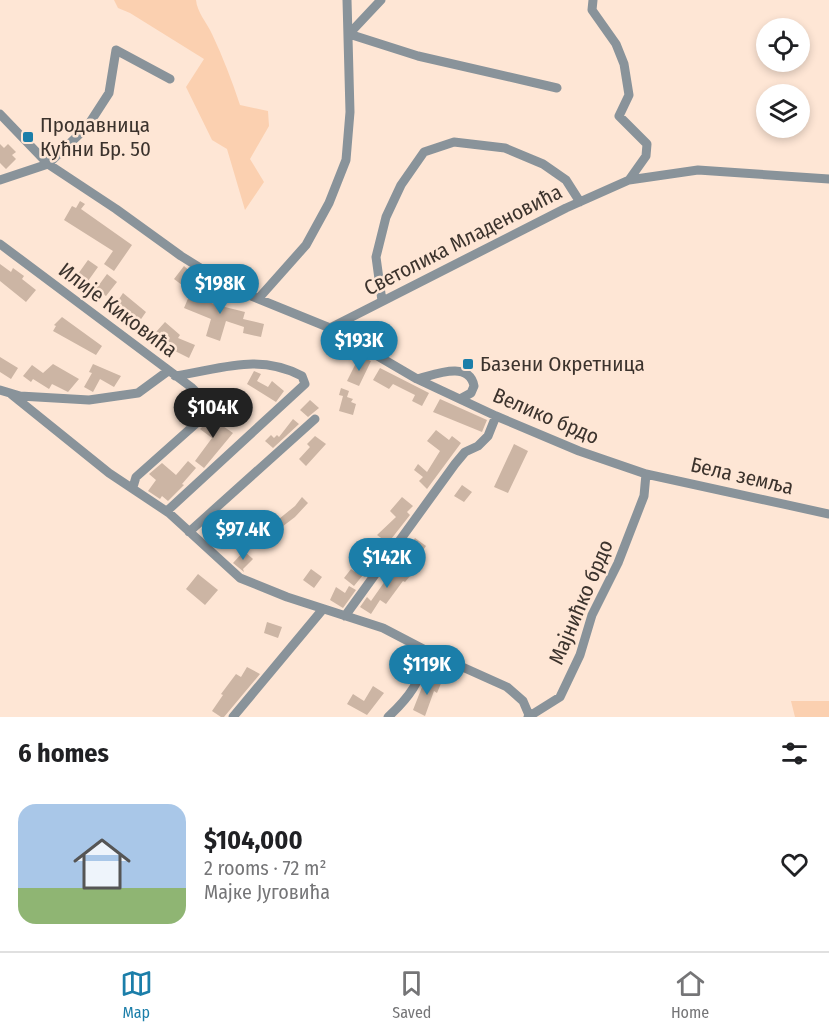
<!DOCTYPE html>
<meta charset="utf-8">
<style>
:root{--surface:#fff;--page:#f2f2f2;--text:#202124;--muted:#757577;--line:#e0e0e0;--accent:#1b7ea9}
body{margin:0;font-family:"Fira Sans Condensed",sans-serif;background:var(--page);color:var(--text);height:100vh;display:flex;flex-direction:column;font-size:22px;white-space:nowrap}
*{box-sizing:border-box;margin:0}
p{font-size:20px;color:var(--muted)}
.icon{flex:none;width:33px;height:33px;fill:none;stroke:currentColor;stroke-width:2;stroke-linecap:round;stroke-linejoin:round}
.map{position:relative;height:717px;overflow:hidden}
.panel{display:flex;flex-direction:column;background:var(--surface);flex:1}
.panel>*{flex:none}
.tools{position:absolute;left:756px;top:18px;display:grid;gap:12px}
.tools a{display:grid;place-items:center;width:54px;height:54px;border-radius:50%;background:var(--surface);box-shadow:0 3px 9px #0003;font-size:30px}
.price{position:absolute;translate:-50% -51px;padding:0 14px;border-radius:21px;background:var(--accent);color:#fff;font-size:20px;line-height:39px;filter:drop-shadow(0 2px 3px #0008)}
.price::after{content:'';position:absolute;left:50%;top:36px;width:18px;height:14px;margin-left:-9px;background:inherit;clip-path:polygon(0 0,100% 0,50% 100%)}
.price.on{background:#222;color:#fff}
ul{padding:0;list-style:none}
li{display:flex;align-items:center;gap:18px;height:150px;padding:0 18px}
li span{display:grid;place-items:center;flex:none;width:168px;height:120px;border-radius:18px;color:#555}
li>.icon{margin-inline-start:auto}
span .icon{width:72px;height:72px;fill:#fffc;stroke-width:1}
li b{font-size:26px}
h2{display:flex;justify-content:space-between;align-items:center;height:72px;padding:0 18px;font-size:26px}
.tab-bar{display:flex;justify-content:space-around;align-items:center;height:84px;border-top:2px solid var(--line);background:var(--surface);font-size:16px;color:var(--muted)}
.tab-bar a{display:grid;justify-items:center;gap:3px}
.tab-bar .on{color:var(--accent)}
.map>svg:first-child{display:block}
</style>
<div class="map">
<svg width="829" height="717" viewBox="0 0 829 717">
<rect width="100%" height="100%" fill="#fee6d5"/>
<!-- green -->
<path fill="#fbd0b0" d="M114,0H196C197,12 207,23 212,34C223,57 232,81 240,105L268,111L269,126L250,159L264,182L245,210L227,149L212,140L186,87L204,59L130,13L118,8Z
M791,701H829V717H795Z"/>
<!-- building -->
<path fill="#ccb5a4" d="M0,144L4,148L8,144L16,152L12,155L16,159L6,169L0,163Z
M80,201L85,204L81,209L132,245L114,271L104,264L113,251L64,220L72,206L76,208Z
M88,260L98,267L88,281L78,274Z
M0,264L11,272L13,268L24,276L22,279L36,290L26,302L0,281Z
M184,266L192,273L182,285L174,279Z
M107,274L117,282L106,296L96,289Z
M198,275L205,279L193,296L217,305L245,312L243,319L264,324L261,337L243,333L244,327L226,321L220,341L206,336L211,319L184,308Z
M123,293L146,312L139,322L115,305Z
M62,317L102,346L96,355L53,331L56,326L54,325Z
M165,322L180,335L178,338L195,345L189,358L175,351L176,349L156,332Z
M0,357L18,368L11,379L0,372Z
M364,358L371,361L359,386L347,381L356,363L360,365Z
M53,364L79,379L68,392L52,384L49,389L33,379L31,382L23,376L32,365L43,373Z
M93,364L121,376L114,387L100,379L93,392L84,387L92,373L89,372Z
M380,368L429,393L422,406L412,401L415,395L393,384L389,389L373,380Z
M254,371L261,374L257,381L268,387L272,381L284,391L276,402L247,384Z
M341,388L349,391L347,397L353,399L351,402L356,404L353,415L339,411L343,396L339,395Z
M440,399L487,420L482,432L433,412Z
M310,400L319,408L308,417L300,410Z
M211,410L221,417L217,422L233,433L204,468L195,461L212,438L200,429L206,423Z
M293,419L299,424L273,448L265,441L271,435L274,438L277,435L279,437Z
M436,430L449,440L452,436L461,443L427,489L419,481L423,477L414,470L418,464L427,472L440,451L427,441Z
M315,436L326,444L306,466L299,459L310,447L307,444Z
M514,444L528,451L508,493L494,487Z
M188,461L196,468L182,484L184,485L168,501L162,496L160,499L148,491L156,480L149,474L162,463L176,475Z
M462,485L472,492L464,502L454,496Z
M302,497L308,503L295,517L274,533L269,527L295,506Z
M402,497L413,506L407,512L410,515L388,543L377,535L396,517L390,511Z
M415,538L426,546L414,563L403,554Z
M374,545L381,550L378,553L380,555L365,577L363,575L354,586L344,578L351,569L355,572L367,559L364,557Z
M244,551L253,559L243,569L244,572L233,563Z
M397,564L411,575L405,582L403,581L386,604L380,600L371,614L360,607L367,597L371,601Z
M311,569L322,577L314,588L303,580Z
M198,574L218,590L205,605L186,589Z
M349,586L356,590L343,608L330,600L336,587L345,593Z
M267,622L282,627L278,638L264,633Z
M400,660L407,663L406,668L412,670L407,681L394,676Z
M247,667L260,674L224,717H221L212,711L223,695L221,694L236,674L241,677Z
M432,677L442,681L437,693L434,691L425,716L413,710L422,687L427,689Z
M373,686L384,693L367,715L347,704L353,694L364,701Z"/>
<g fill="none" stroke-linecap="round" stroke-linejoin="round">
<!-- minor -->
<path stroke="#89939a" stroke-width="9" d="M381,0L349,34L418,56L557,88
M593,0L592,10L616,44L624,64L629,95L619,116L647,144L646,156L629,180
M0,114L48,164L116,209L181,256L234,289L330,328L417,379L496,416L579,451L646,474L644,496L618,563L592,615L580,655L560,697L528,717
M0,180L48,164L87,127L109,93L116,50L170,79
M0,244L191,387L207,403L200,420L136,477L133,487
M258,299L306,245L329,203L346,160L350,112L347,0
M382,301L376,257L386,217L401,185L424,152L454,142L505,148L543,164L566,180L580,202
M330,328L566,208L629,180L698,170L829,179
M417,379C434,375 469,360 474,386L471,393L460,399
M0,390L20,396L89,400L138,393L168,371
M11,394L109,473L169,513L240,578L287,597L383,628L429,652L507,687L523,701L529,715
M646,474L829,514
M167,511L305,384L302,376C258,353 222,369 175,376
M189,532L315,419
M345,616L455,464L465,452L478,446L488,436L496,416
M233,717L323,609
M388,717C411,696 419,682 429,652"/>
</g>
<!-- markers -->
<g fill="#1b7ea9" stroke="#fee6d5" stroke-width="2">
<rect x="22" y="131" width="12" height="12" rx="3"/>
<rect x="462" y="358" width="12" height="12" rx="3"/>
</g>
<g text-anchor="middle" dominant-baseline="central" stroke-width="5" stroke-linejoin="round" paint-order="stroke">
<!-- poi labels -->
<g font-size="21" fill="#3c332d" stroke="#fee6d5" text-anchor="start">
<text x="40" y="125">Продавница<tspan x="40" dy="24">Кућни Бр. 50</tspan></text>
<text x="480" y="364">Базени Окретница</text>
</g>
<!-- street labels -->
<g font-size="21" fill="#3c332d" stroke="#fee6d5">
<text transform="translate(463 240) rotate(-27)">Светолика Младеновића</text>
<text transform="translate(118 310) rotate(37)">Илије Киковића</text>
<text transform="translate(546 416) rotate(23)">Велико брдо</text>
<text transform="translate(742 476) rotate(13)">Бела земља</text>
<text transform="translate(581 602) rotate(-67)">Мајнићко брдо</text>
</g>
</g>
</svg>
<div class="tools">
<a><svg class="icon" aria-label="locate" viewBox="0 0 24 24"><circle cx="12" cy="12" r="6"/><path d="M12 2v4M12 18v4M2 12h4M18 12h4"/></svg></a>
<a><svg class="icon" aria-label="layers" viewBox="0 0 24 24"><path d="M12 4l9 5-9 5-9-5zM3 14l9 5 9-5"/></svg></a>
</div>
<b class="price" style="left:220px;top:315px">$198K</b>
<b class="price" style="left:359px;top:372px">$193K</b>
<b class="price on" style="left:213px;top:439px">$104K</b>
<b class="price" style="left:243px;top:561px">$97.4K</b>
<b class="price" style="left:387px;top:589px">$142K</b>
<b class="price" style="left:427px;top:696px">$119K</b>
</div>
<section class="panel">
<h2>6 homes<svg class="icon" aria-label="filters" viewBox="0 0 24 24"><path d="M4 7h16M4 17h16"/><circle cx="9" cy="7" r="2"/><circle cx="15" cy="17" r="2"/></svg></h2>
<ul>
<li><span style="background:linear-gradient(#a9c7e8 70%,#8fb573 0)"><svg class="icon" aria-label="home" viewBox="0 0 24 24"><path d="M3 11l9-7 9 7M6 9v11h12V9"/></svg></span><div><b>$104,000</b><p>2 rooms · 72 m²</p><p>Мајке Југовића</p></div><svg class="icon" aria-label="heart" viewBox="0 0 24 24"><path d="M12 20l-8-8c-3-5 5-10 8-4 3-6 11-1 8 4z"/></svg></li>
</ul>
</section>
<nav class="tab-bar">
<a class="on"><svg class="icon" aria-label="map" viewBox="0 0 24 24"><path d="M3 6l6-2 6 2 6-2v14l-6 2-6-2-6 2zM9 4v14M15 6v14"/></svg>Map</a>
<a><svg class="icon" aria-label="saved" viewBox="0 0 24 24"><path d="M7 4h10v16l-5-4-5 4z"/></svg>Saved</a>
<a><svg class="icon" aria-label="home" viewBox="0 0 24 24"><path d="M3 11l9-7 9 7M6 9v11h12V9"/></svg>Home</a>
</nav>
